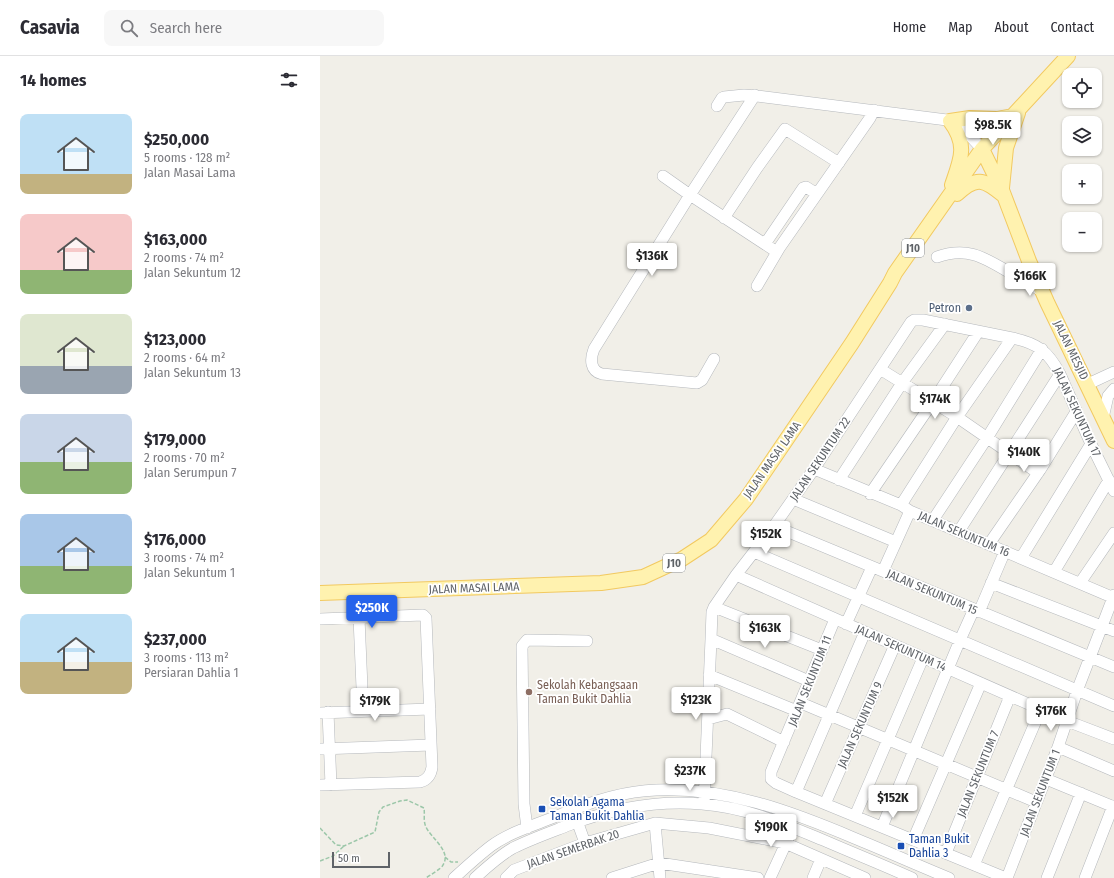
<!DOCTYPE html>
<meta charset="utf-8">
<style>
:root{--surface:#fff;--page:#f7f7f7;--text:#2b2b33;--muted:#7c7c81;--line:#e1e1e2;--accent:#2563eb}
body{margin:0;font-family:"Fira Sans Condensed",sans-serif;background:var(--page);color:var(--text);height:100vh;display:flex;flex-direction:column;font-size:15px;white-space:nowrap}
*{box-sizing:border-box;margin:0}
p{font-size:13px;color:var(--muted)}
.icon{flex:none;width:22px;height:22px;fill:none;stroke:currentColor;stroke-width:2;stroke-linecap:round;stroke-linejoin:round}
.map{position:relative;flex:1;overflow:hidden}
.drawer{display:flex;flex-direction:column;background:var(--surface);width:320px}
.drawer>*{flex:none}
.buttons{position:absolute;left:742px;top:12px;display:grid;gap:8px}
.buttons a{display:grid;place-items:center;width:40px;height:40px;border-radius:8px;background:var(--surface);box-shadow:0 1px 3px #0004;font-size:20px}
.scale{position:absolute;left:12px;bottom:10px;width:58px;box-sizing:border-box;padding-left:4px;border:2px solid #5f6368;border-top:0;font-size:11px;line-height:14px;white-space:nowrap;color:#5f6368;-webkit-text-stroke:3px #fff;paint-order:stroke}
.price{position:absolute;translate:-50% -34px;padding:0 9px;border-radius:4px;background:#fff;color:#222;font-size:13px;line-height:26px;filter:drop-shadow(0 1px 2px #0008)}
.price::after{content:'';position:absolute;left:50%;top:24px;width:12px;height:9px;margin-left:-6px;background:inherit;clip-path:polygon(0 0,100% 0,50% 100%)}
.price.current{background:var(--accent);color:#fff}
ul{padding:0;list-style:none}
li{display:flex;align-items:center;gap:12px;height:100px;padding:0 20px}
li span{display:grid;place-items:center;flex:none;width:112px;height:80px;border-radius:8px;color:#555}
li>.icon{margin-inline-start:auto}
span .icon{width:48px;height:48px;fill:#fffc;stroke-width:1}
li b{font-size:17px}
h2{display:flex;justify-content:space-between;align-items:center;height:48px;padding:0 20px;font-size:17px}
header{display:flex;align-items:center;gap:24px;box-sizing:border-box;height:56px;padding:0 20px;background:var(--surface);border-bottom:1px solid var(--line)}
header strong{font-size:19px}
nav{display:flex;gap:22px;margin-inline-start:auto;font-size:14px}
.search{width:280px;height:36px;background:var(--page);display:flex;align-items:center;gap:10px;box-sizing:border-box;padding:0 14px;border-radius:8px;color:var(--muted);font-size:15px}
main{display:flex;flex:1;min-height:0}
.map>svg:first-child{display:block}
</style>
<header>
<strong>Casavia</strong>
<div class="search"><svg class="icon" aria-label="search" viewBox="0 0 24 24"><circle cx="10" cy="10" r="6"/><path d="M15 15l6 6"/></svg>Search here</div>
<nav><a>Home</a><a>Map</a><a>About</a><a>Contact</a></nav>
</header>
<main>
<section class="drawer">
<h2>14 homes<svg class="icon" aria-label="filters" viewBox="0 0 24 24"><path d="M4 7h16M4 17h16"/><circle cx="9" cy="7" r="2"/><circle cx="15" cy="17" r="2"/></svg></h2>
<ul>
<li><span style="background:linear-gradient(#bfe0f5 75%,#c2b280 0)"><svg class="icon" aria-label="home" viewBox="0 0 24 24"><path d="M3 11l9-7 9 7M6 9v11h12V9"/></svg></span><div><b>$250,000</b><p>5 rooms · 128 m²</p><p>Jalan Masai Lama</p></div></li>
<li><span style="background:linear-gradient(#f6c9c9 70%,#8fb573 0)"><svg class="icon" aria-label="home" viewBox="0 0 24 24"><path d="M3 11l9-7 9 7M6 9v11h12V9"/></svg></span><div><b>$163,000</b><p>2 rooms · 74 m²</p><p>Jalan Sekuntum 12</p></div></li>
<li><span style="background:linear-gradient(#dfe7d0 65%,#9aa5b1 0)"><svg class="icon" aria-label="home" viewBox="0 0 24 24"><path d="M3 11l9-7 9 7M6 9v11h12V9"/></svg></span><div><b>$123,000</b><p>2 rooms · 64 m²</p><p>Jalan Sekuntum 13</p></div></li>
<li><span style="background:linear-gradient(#c9d6e8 60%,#8fb573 0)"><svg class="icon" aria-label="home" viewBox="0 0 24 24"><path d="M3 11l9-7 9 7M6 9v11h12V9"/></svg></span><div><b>$179,000</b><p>2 rooms · 70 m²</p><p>Jalan Serumpun 7</p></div></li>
<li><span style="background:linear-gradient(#a9c7e8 65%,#8fb573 0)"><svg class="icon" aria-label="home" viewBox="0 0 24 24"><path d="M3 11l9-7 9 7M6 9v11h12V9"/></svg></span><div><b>$176,000</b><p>3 rooms · 74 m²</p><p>Jalan Sekuntum 1</p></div></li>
<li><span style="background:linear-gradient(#bfe0f5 60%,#c2b280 0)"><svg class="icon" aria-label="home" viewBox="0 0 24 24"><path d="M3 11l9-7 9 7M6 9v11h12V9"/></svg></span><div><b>$237,000</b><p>3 rooms · 113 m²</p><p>Persiaran Dahlia 1</p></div></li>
</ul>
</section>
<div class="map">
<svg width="794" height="822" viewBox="0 0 794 822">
<rect width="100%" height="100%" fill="#f1efe8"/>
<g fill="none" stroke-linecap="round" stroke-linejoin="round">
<defs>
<path id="minor" d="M397,50L402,42L404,41L424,39L437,40L627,64L641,70L662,93
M343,120L370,139L457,196
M404,162L437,112L465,73L519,107
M445,188L483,132L486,131L497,138
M617,201C646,191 662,200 687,215C698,222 710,229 722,235
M437,230L460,191L550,62L554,54
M394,303L382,324L377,327L282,318C270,315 270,303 274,293L370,139L435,39
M560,313L637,361L718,417
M768,328L794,316
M783,362L788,340L794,333
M494,413L581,449L590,455L794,542
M519,424L582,327L625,268
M550,438L612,347L658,276
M473,443L576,486
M581,449L637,361L692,282
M613,464L667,382L722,293
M454,470L794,611
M639,475L740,318
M669,488L720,414L756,356
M434,496L794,650
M701,502L771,388
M563,515L590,455
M734,516L789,424
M416,519L747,665L794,683
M671,527L794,575
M760,527L794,477
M394,551L502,594
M659,556L685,495
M39,562L43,655
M0,563L103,559L106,562L112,711C111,719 107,724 100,726L0,729
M515,563L451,716V723L456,727L476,736L686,822
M526,568L552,511
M391,583L489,625
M389,619L477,655
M481,647L716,746
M8,656L11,729
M0,657L110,653
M388,663L407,658L464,686
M738,691L794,715
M0,693L111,689
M726,723L794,751
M476,736L545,576
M384,748L391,583L392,556L394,551L416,519L454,470L494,413L591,266L594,264H603L692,282C717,287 728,295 740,318L771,388L794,435
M505,748L575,589
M255,759L265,787
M535,760L603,602
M335,767L340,822
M562,771L640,584L654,553
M207,772L204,748L202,590L207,584L267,585
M593,784L661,627
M626,797L690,640
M654,809L721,653
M134,822C146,811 158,800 171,790C190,776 215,769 237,760C267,747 303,735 336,734C406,731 470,755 534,782C566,795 597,809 629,822
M155,822C167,811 179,800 193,792C211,783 231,776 249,769C291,753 337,744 382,748C425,751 464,768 503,784C533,797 563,809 592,822
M186,822L194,814L265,787L335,767L389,772L465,787L545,822
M292,822L339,807L438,822
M450,822L473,772
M493,822L501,803
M687,822L738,691L757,635L794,539
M727,822L761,737
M765,822L793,750"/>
<path id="major" d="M662,93L682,134L709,205L727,246L794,385
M632,129C641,103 648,89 630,65L650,62L677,63L693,60
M682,132L686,92L698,57
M637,138C656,120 664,123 683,139
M0,537L281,527L323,521L362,503L391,484L426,443L532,287L570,227L575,217L662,93L748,0"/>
</defs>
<!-- minor casing -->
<use href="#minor" stroke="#b5b8bc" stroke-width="12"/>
<!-- major casing -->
<use href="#major" stroke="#f2c960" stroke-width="16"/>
<!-- path -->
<path stroke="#9cc7a9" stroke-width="1.5" stroke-dasharray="4 2" stroke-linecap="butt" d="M0,772L16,789L24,790L55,776L59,756L63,751L80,745L87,744L104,752C105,758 103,765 106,771C110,781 132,795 123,809C121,813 110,819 106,822
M125,801L131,806H138
M0,805L13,800L24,790"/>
<!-- minor -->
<use href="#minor" stroke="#fff" stroke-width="11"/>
<!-- major -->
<use href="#major" stroke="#fff2af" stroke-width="14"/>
</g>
<!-- markers -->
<circle fill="#5c6f8a" stroke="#fff" stroke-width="1.5" cx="649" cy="252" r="4"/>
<circle fill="#8d6e63" stroke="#fff" stroke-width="1.5" cx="209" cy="636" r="4"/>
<g fill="#1a4fb4" stroke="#fff" stroke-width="1.5">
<rect x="218" y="749" width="8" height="8" rx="2"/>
<rect x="577" y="786" width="8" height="8" rx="2"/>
</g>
<g text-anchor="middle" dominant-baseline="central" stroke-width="3.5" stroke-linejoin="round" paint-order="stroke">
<!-- shield labels -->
<g fill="#fff" stroke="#8f9295" stroke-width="1">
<rect x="582" y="183" width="22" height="18" rx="3"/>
<rect x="343" y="498" width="22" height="18" rx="3"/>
</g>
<g font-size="11" font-weight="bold" fill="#5f6368">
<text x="593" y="192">J10</text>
<text x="354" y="507">J10</text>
</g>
<!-- service labels -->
<g font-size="12" fill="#4e5e75" stroke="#fff" text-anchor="end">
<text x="641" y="252">Petron</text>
</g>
<!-- street labels -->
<g font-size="12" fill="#5f6368" stroke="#fff">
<text transform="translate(751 294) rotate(64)">JALAN MESJID</text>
<text transform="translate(757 356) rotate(65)">JALAN SEKUNTUM 17</text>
<text transform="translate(500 403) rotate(-56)">JALAN SEKUNTUM 22</text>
<text transform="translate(452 404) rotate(-55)">JALAN MASAI LAMA</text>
<text transform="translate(644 478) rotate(23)">JALAN SEKUNTUM 16</text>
<text transform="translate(154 532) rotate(-2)">JALAN MASAI LAMA</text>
<text transform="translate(612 536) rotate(23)">JALAN SEKUNTUM 15</text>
<text transform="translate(581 592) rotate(24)">JALAN SEKUNTUM 14</text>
<text transform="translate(490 625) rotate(-68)">JALAN SEKUNTUM 11</text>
<text transform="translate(540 669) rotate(-66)">JALAN SEKUNTUM 9</text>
<text transform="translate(658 718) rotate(-68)">JALAN SEKUNTUM 7</text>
<text transform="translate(720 737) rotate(-69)">JALAN SEKUNTUM 1</text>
<text transform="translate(253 793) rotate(-19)">JALAN SEMERBAK 20</text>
</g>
<!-- education labels -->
<g font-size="12" fill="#785e54" stroke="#fff" text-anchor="start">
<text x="217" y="629">Sekolah Kebangsaan<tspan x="217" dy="14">Taman Bukit Dahlia</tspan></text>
</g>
<!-- transit labels -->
<g font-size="12" fill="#164399" stroke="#fff" text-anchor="start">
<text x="230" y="746">Sekolah Agama<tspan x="230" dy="14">Taman Bukit Dahlia</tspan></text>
<text x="589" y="783">Taman Bukit<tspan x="589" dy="14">Dahlia 3</tspan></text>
</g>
</g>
</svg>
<div class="buttons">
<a><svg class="icon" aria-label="locate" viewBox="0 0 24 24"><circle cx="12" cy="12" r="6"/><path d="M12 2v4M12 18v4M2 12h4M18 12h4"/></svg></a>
<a><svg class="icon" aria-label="layers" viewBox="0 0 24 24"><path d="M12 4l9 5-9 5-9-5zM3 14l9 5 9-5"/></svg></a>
<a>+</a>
<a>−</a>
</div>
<div class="scale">50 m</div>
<b class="price" style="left:673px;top:90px">$98.5K</b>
<b class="price" style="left:332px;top:221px">$136K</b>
<b class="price" style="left:710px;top:241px">$166K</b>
<b class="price" style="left:615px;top:364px">$174K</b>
<b class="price" style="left:704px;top:417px">$140K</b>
<b class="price" style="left:446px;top:499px">$152K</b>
<b class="price current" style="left:52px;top:573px">$250K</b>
<b class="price" style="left:445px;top:593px">$163K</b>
<b class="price" style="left:376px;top:665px">$123K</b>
<b class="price" style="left:55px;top:666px">$179K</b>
<b class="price" style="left:731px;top:676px">$176K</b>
<b class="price" style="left:370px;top:736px">$237K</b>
<b class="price" style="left:573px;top:763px">$152K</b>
<b class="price" style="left:451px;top:792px">$190K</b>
</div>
</main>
